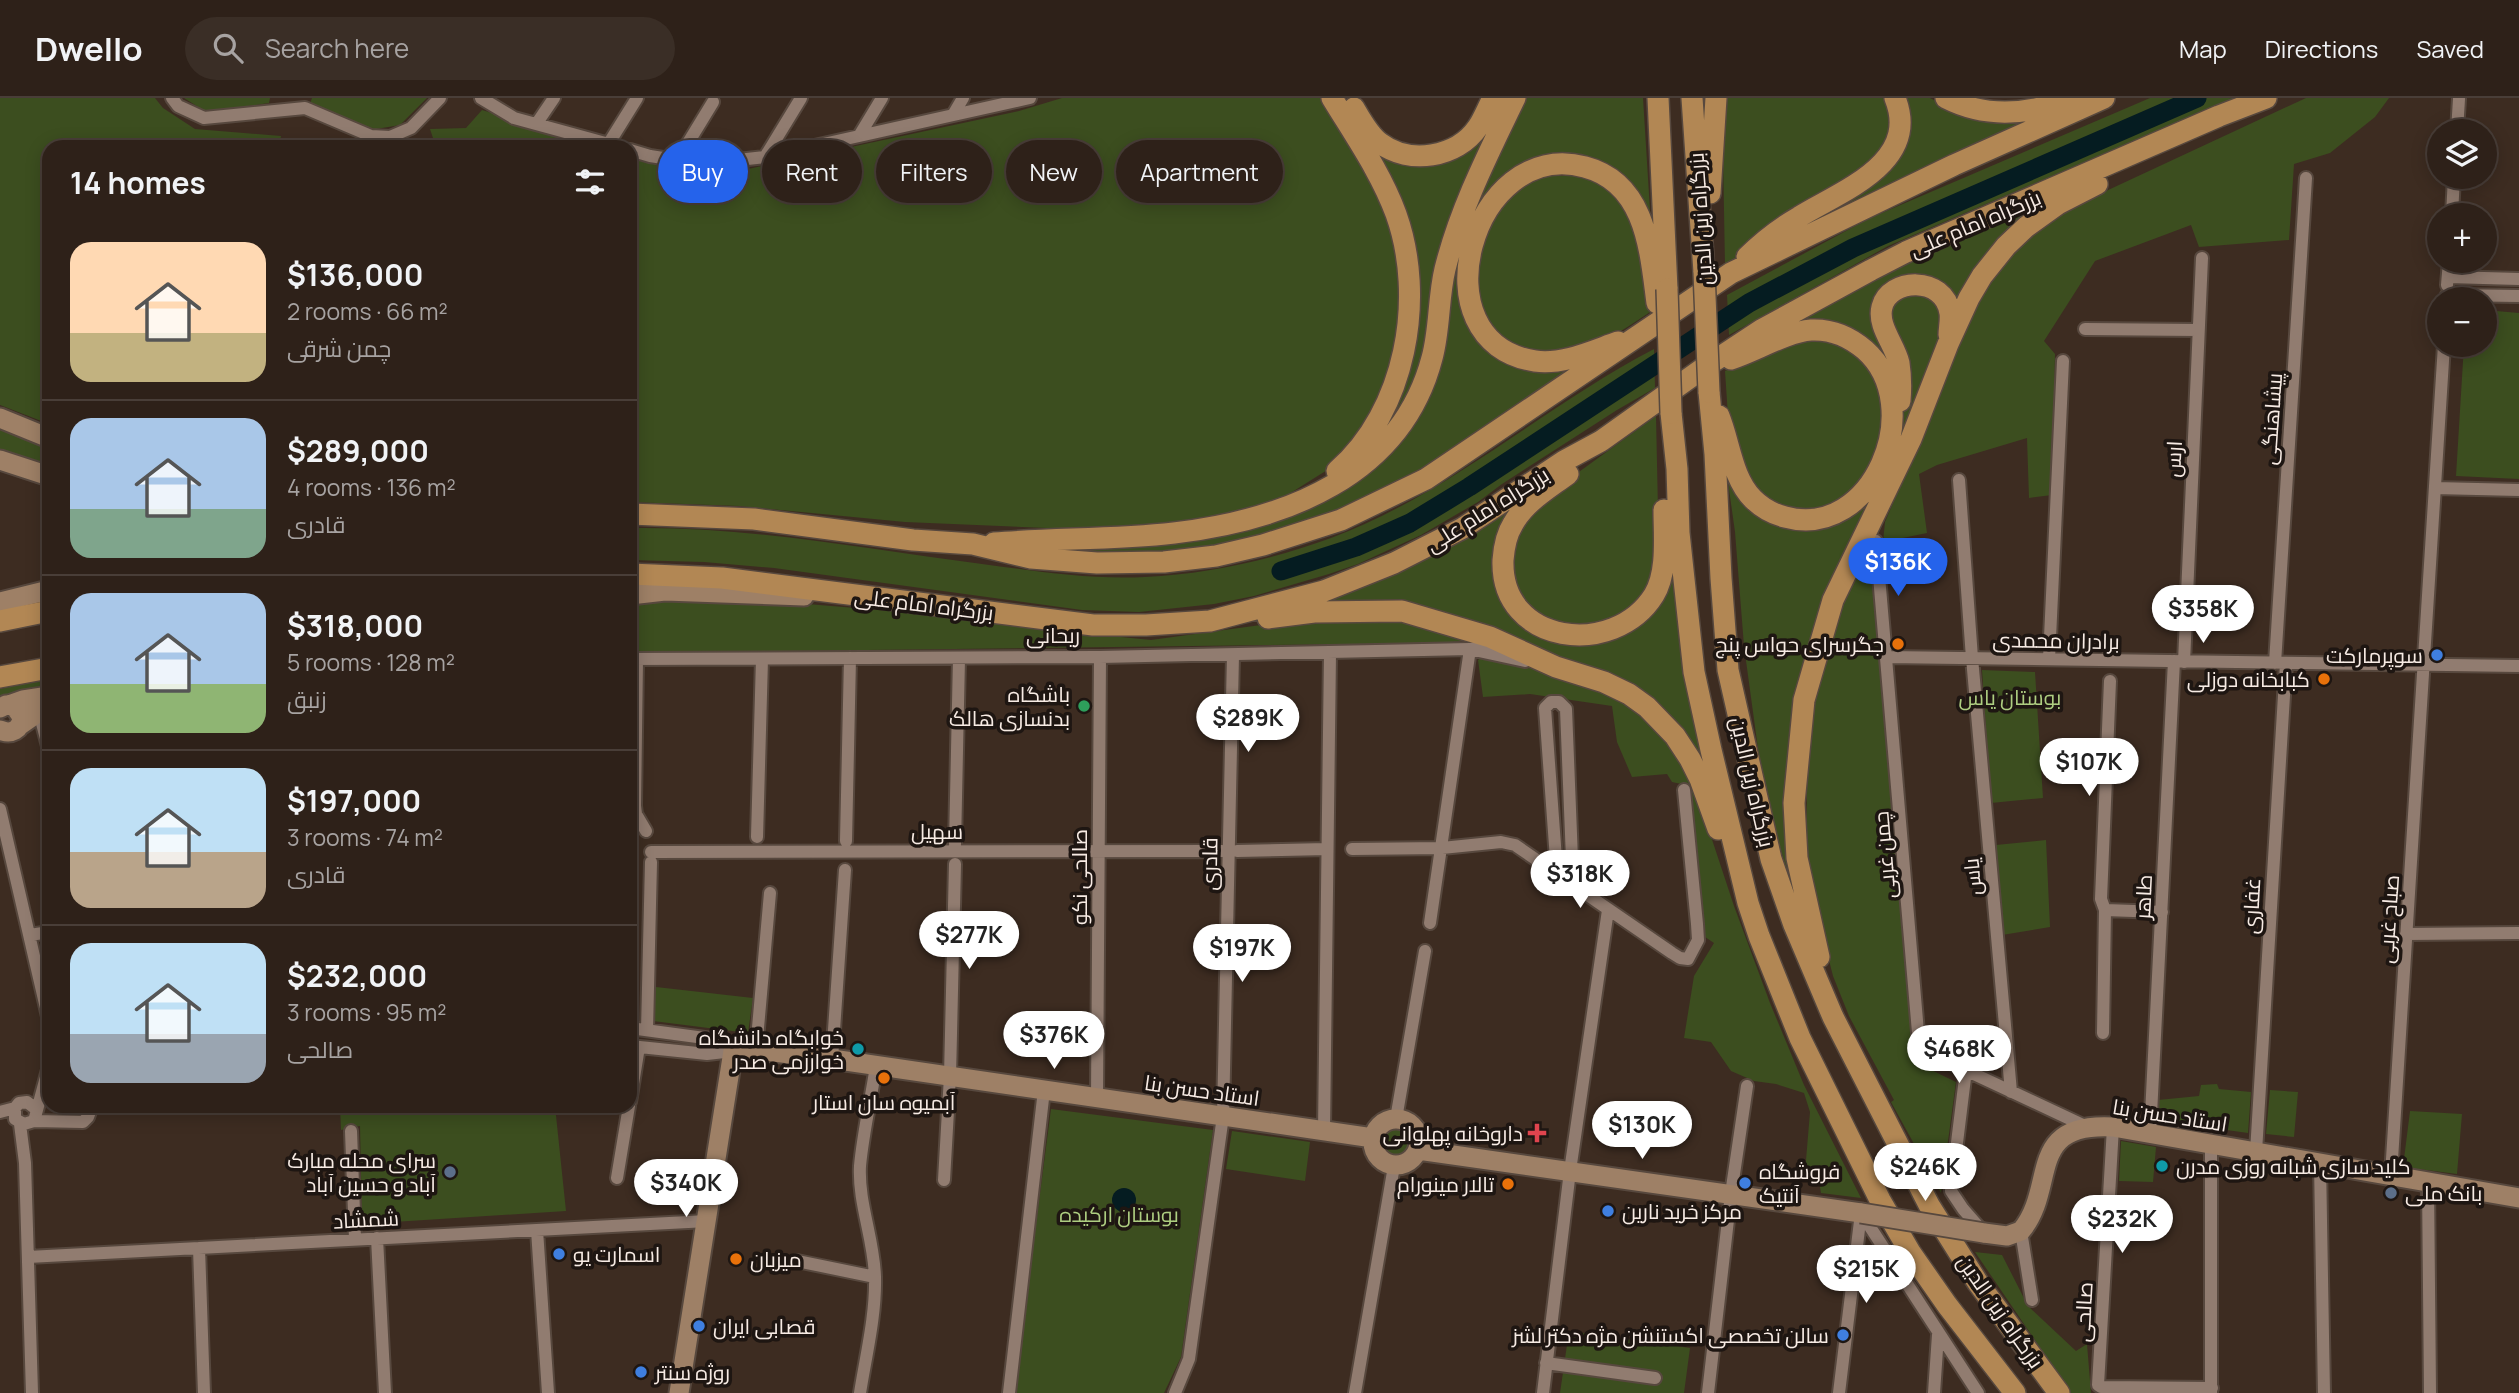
<!DOCTYPE html>
<meta charset="utf-8">
<style>
:root{--surface:#2e2119;--page:#3a2e26;--text:#f1f3f6;--muted:#a7a3a2;--line:#493e38;--accent:#2563eb}
body{margin:0;font-family:Manrope,Cairo,sans-serif;background:var(--page);color:var(--text);height:100vh;display:flex;flex-direction:column;font-size:26px;white-space:nowrap}
*{box-sizing:border-box;margin:0}
p{font-size:23px;color:var(--muted)}
.icon{flex:none;width:38px;height:38px;fill:none;stroke:currentColor;stroke-width:2;stroke-linecap:round;stroke-linejoin:round}
.map{position:relative;flex:1;overflow:hidden}
.details{position:absolute;left:42px;top:42px;width:595px;height:973px;display:flex;flex-direction:column;background:var(--surface);border-radius:21px;box-shadow:0 4px 18px #0003,0 0 0 2px var(--line)}
.details>*{flex:none}
.guide{position:absolute;left:658px;top:42px;width:665px;height:63px;display:flex;gap:14px}
.fabs{position:absolute;left:2427px;top:21px;display:grid;gap:14px}
.fabs a{display:grid;place-items:center;width:70px;height:70px;border-radius:50%;background:var(--surface);box-shadow:0 4px 18px #0003,0 0 0 2px var(--line);font-size:35px}
.price{position:absolute;translate:-50% -60px;padding:0 16px;border-radius:24px;background:#fff;color:#222;font-size:23px;line-height:46px;filter:drop-shadow(0 2px 4px #0008)}
.price::after{content:'';position:absolute;left:50%;top:42px;width:21px;height:16px;margin-left:-10px;background:inherit;clip-path:polygon(0 0,100% 0,50% 100%)}
.price.current{background:var(--accent);color:#fff}
ul{padding:0;list-style:none}
li{display:flex;align-items:center;gap:21px;height:175px;padding:0 28px}
li+li{border-top:2px solid var(--line)}
li span{display:grid;place-items:center;flex:none;width:196px;height:140px;border-radius:21px;color:#555}
li>.icon{margin-inline-start:auto}
span .icon{width:84px;height:84px;fill:#fffc;stroke-width:1}
li b{font-size:30px}
h2{display:flex;justify-content:space-between;align-items:center;height:84px;padding:0 28px;font-size:30px}
.tag{padding:0 24px;border-radius:32px;background:var(--surface);box-shadow:0 4px 18px #0003,0 0 0 2px var(--line);font-size:24px;line-height:63px}
.tag.current{background:var(--accent);color:#fff}
header{display:flex;align-items:center;gap:42px;box-sizing:border-box;height:98px;padding:0 35px;background:var(--surface);border-bottom:2px solid var(--line)}
header strong{font-size:33px}
nav{display:flex;gap:38px;margin-inline-start:auto;font-size:24px}
.search{width:490px;height:63px;background:var(--page);display:flex;align-items:center;gap:18px;box-sizing:border-box;padding:0 24px;border-radius:38px;color:var(--muted);font-size:26px}
.map>svg:first-child{display:block}
</style>
<header>
<strong>Dwello</strong>
<div class="search"><svg class="icon" aria-label="search" viewBox="0 0 24 24"><circle cx="10" cy="10" r="6"/><path d="M15 15l6 6"/></svg>Search here</div>
<nav><a>Map</a><a>Directions</a><a>Saved</a></nav>
</header>
<div class="map">
<svg width="2519" height="1295" viewBox="0 0 2519 1295">
<rect width="100%" height="100%" fill="#3d2c21"/>
<!-- green -->
<path fill="#3c4e1f" d="M0,0H155L163,10L195,31L281,38L279,49H49V326L0,307Z
M184,0H270L269,5L206,14Z
M312,0H427L400,27L353,35L306,17Z
M1062,0H1320L1344,27L1387,106L1406,201L1382,301L1332,369L1281,401L1216,422L1097,432L905,424L739,408L630,404V57L690,70L748,71L1019,13Z
M1338,0H1345L1361,32L1433,65L1499,0L1423,274L1380,347L1411,168Z
M1519,0H1643L1651,128L1630,90L1530,67L1462,168L1498,254L1600,255L1400,385L1336,414L1247,444L1146,456L999,448L1215,434L1393,347L1448,181Z
M1722,0H1889L1894,23L1876,65L1785,123L1725,168Z
M1902,0H1930L1957,14L2092,0L1861,99L1759,153L1882,74Z
M2150,0H2234L1888,148L1729,237L1727,197L1870,120Z
M2306,0H2389L2375,19L2330,55L2294,66L2289,142L2199,149L2191,127L2095,163L2044,243L2055,256L2052,397L2029,400L2027,340L1937,367L1919,376L1927,435L1883,444L1885,424L1942,289L1974,206L2008,161L2036,132L2091,100Z
M482,12L605,49H436L430,31L466,30Z
M1532,78H1596L1636,117L1653,212C1621,234 1573,266 1532,257C1520,255 1497,235 1486,228L1472,170L1497,108Z
M2090,85L1988,159L1804,574L1797,808L1774,728L1759,658L1744,548L1735,434L1721,334L1748,401L1830,423L1894,337L1860,242L1768,241L1872,179Z
M2485,212L2519,215V381L2456,378L2464,247H2485Z
M1816,236L1866,257L1889,316L1869,379L1833,411L1785,414L1747,387L1728,318L1725,273L1795,239Z
M1654,251L1655,290L1617,312L1502,386L1478,404L1421,437L1358,466L1329,476L1254,498L1214,506L1139,514L1082,512L774,470L704,464L630,462V430C748,428 865,451 982,466C1035,473 1091,482 1145,479C1208,476 1271,462 1331,440C1449,396 1543,309 1654,251Z
M1656,318L1659,459L1640,506L1601,531L1539,523L1510,485L1516,431L1554,392Z
M0,328L49,349V370L0,354Z
M1569,370L1520,409L1499,484L1556,537L1644,517L1668,419L1717,712L1673,624L1494,536L1312,504Z
M1877,431L1887,633L1912,892L1913,959L1917,965L1956,984L1941,1095L1891,1004L1894,1002L1849,918L1833,878L1806,772L1808,613L1842,501Z
M735,500L964,519L1041,531L1151,542L1335,517L1382,516L1483,541L1440,545L630,555V502Z
M1482,559L1550,573L1576,583L1634,608L1657,630L1692,681L1734,808L1770,905L1804,987L1861,1100L1821,1095L1818,1078L1805,1074L1810,1014L1804,995L1776,986L1754,983L1731,973L1711,944L1684,940L1694,878L1714,845L1702,837L1686,687L1672,684L1667,676L1632,679L1617,644L1612,608L1530,596L1483,599L1478,562Z
M1982,572L2035,574L2043,700L1991,705Z
M49,581V594L0,603V591Z
M2046,742L2050,829L2002,837L1996,747Z
M656,889L753,900L748,935L653,923Z
M2217,986L2219,991L2251,994L2248,1035L2155,1022L2158,1002L2199,998L2201,987Z
M2270,992L2298,994L2294,1039L2266,1036Z
M340,1008H555L566,1113L362,1126L360,1028L341,1032Z
M1051,1011L1213,1032L1181,1259L1164,1295H1014Z
M2410,1013L2462,1016L2457,1076L2403,1069Z
M1378 1044a18 18 0 1 1 36 0a18 18 0 1 1-36 0Z
M1232,1033L1310,1044L1305,1083L1226,1071Z
M2121,1043L2156,1049L2153,1084L2119,1083Z
M1975,1154L2002,1157L2028,1208L2076,1253L2087,1246L2091,1295H2071Z
M1569,1233L1690,1250L1684,1295H1560Z"/>
<!-- water -->
<path fill="#051c21" d="M1112 1102a12 12 0 1 1 24 0a12 12 0 1 1-24 0Z"/>
<g fill="none" stroke-linecap="round" stroke-linejoin="round">
<!-- river -->
<path stroke="#051c21" stroke-width="19" d="M1281,473L1356,449L1410,425L1469,389L1749,205L1853,150L2197,0"/>
<defs>
<path id="minor" d="M172,0L178,8L204,20L305,10L371,38L390,39L411,30L440,0
M481,0L514,20L620,49
M953,17L963,0
M537,25L554,0
M2457,33L2459,1
M859,38L882,0
M609,45L637,0
M630,52L650,58L702,66L765,59L1030,0
M765,59L801,0
M677,63L713,4
M2452,117L2454,79
M2448,179L2519,181
M2447,187L2449,163
M2447,197L2519,198
M2085,231L2198,232
M1959,382L1972,560L2011,994
M2435,390L2519,392
M1876,443L1919,946L1927,954L2087,1029
M1474,552L1525,563
M1887,559L2519,568
M630,561L1100,559L1470,551L1484,548L1490,539
M637,561L635,708L636,716L646,733
M2049,561L2063,263
M2184,564L2202,160
M2275,565L2306,80
M39,614L49,652
M0,711L49,923
M757,739L762,561
M846,743L850,560
M955,746L959,560
M1352,751L1442,750L1501,744L1515,747L1672,855L1680,860L1688,861L1698,842L1697,826L1684,692
M1237,753L1327,751
M651,754L1222,753
M1557,775L1545,610L1551,604H1559L1566,611L1573,786
M2105,812L2162,814
M1430,825L1470,551
M2406,836L2519,835
M30,837L49,834
M630,930L712,941L733,953
M647,932L651,764
M2103,935L2105,812L2101,801L2110,583
M630,948L707,956L733,953
M756,952L770,795
M832,961L845,772
M1966,972L1951,1093L1963,1111L1984,1135
M1097,1000L1100,559
M630,1004L639,949
M36,1011L27,1004L19,1005L15,1010V1021L24,1026L34,1023L49,968
M0,1014L15,1010
M1396,1021L1425,853
M34,1023L83,1024L88,1019L92,1008
M20,1026L25,1065L32,1295
M2113,1029L2098,1287L2101,1289L2212,1290
M351,1033L355,1141
M1324,1033L1330,555
M2150,1036L2174,563
M2211,1046V1295
M2256,1054L2286,565
M2320,1065L2324,1295
M2391,1077L2444,247
M617,1080L629,1008
M944,1082L950,978L955,766
M2428,1083L2430,1295
M1861,1115L1978,1295
M537,1132L548,1295
M2021,1133L2032,1202
M377,1140L385,1295
M199,1150L204,1295
M28,1159L707,1123
M797,1163L875,1179
M1546,1265L1655,1280
M860,1295C866,1257 876,1217 875,1179C874,1141 858,1105 860,1068C863,1035 871,1001 876,968
M1009,1295L1044,992
M1175,1295L1189,1261L1223,1018L1233,557
M1355,1295L1394,1068
M1543,1295L1570,1073L1608,812
M1708,1295L1731,1096L1747,988
M1839,1295L1861,1115
M1934,1295L1938,1237"/>
<path id="secondary" d="M0,320L49,340
M0,362L49,378
M630,497L665,493L804,498
M0,504L49,492
M9,607L23,602L49,598
M0,610L6,607L14,608L22,619C21,632 11,637 0,632
M19,628L39,614L49,611
M1373 1044a23 23 0 1 1 46 0a23 23 0 1 1-46 0Z
M1418,1052L1861,1115
M1984,1135L2007,1138L2021,1133C2058,1089 2024,1024 2113,1029L2519,1100
M679,1295L733,953L756,952L832,961L1373,1040"/>
<path id="trunk" d="M1332,0C1355,38 1381,75 1396,116C1426,200 1406,313 1337,373
M1658,0L1667,191
M1692,0L1704,174
M1946,0C1987,21 2029,17 2071,0
M1354,10C1361,22 1369,37 1380,45C1409,67 1457,60 1478,29C1484,20 1488,9 1493,0
M1710,95L1716,0
M1747,159C1763,143 1780,130 1799,119C1841,93 1921,65 1895,0
M1618,244C1592,253 1563,267 1535,263C1414,245 1472,38 1585,69C1646,85 1650,152 1657,205
M1709,294L1715,356L1721,480L1728,572L1771,761L1794,827L1833,919L1929,1107L1978,1185L2059,1295
M1900,303C1901,291 1901,278 1899,265C1895,247 1877,228 1882,209C1889,180 1944,177 1950,215C1951,222 1949,231 1949,237
M1671,315L1677,371L1679,435L1694,574L1711,652L1748,805L1759,838L1800,940L1880,1102L1910,1154L1947,1207L2015,1295
M1719,318C1730,345 1732,380 1753,401C1762,410 1773,416 1785,419C1873,443 1928,308 1865,252C1850,239 1831,231 1811,232C1786,234 1756,253 1731,261
M1568,376C1548,391 1525,404 1513,426C1506,437 1504,449 1503,462C1500,547 1614,561 1654,497C1668,474 1664,438 1664,412
M630,416L754,421L913,442L973,446L1031,460L1097,465L1164,464L1216,458L1263,447L1341,422L1426,381L1731,175L1954,67L2104,0
M994,445C1054,440 1114,442 1174,435C1284,422 1401,379 1432,260C1440,231 1438,200 1445,171C1460,111 1488,56 1515,0
M630,476L722,480L1093,527H1146L1210,523L1324,493L1394,465L1463,430L1564,363L1601,343L1702,271L1761,232L1871,172L1906,154L2219,18L2266,0
M1268,520L1314,514L1402,513L1490,539L1556,569L1604,584L1629,596L1647,609L1675,638L1690,661L1700,681L1718,731
M0,523L49,513
M0,579L49,570
M1819,859L1797,760L1794,705L1804,602L1833,502L1911,341L1948,246L1969,200L1982,178L2006,148L2026,129L2058,106L2097,86"/>
</defs>
<!-- minor casing -->
<use href="#minor" stroke="#57483e" stroke-width="16"/>
<!-- secondary casing -->
<use href="#secondary" stroke="#57483e" stroke-width="23"/>
<!-- trunk casing -->
<use href="#trunk" stroke="#57483e" stroke-width="24"/>
<!-- minor -->
<use href="#minor" stroke="#917c70" stroke-width="12"/>
<!-- secondary -->
<use href="#secondary" stroke="#9e8066" stroke-width="19"/>
<!-- trunk -->
<use href="#trunk" stroke="#b28754" stroke-width="21"/>
<defs>
<path id="secondary-bridge" d="M1861,1115L1984,1135"/>
<path id="trunk-bridge" d="M1704,174L1709,294
M1667,191L1671,315"/>
</defs>
<!-- secondary-bridge casing -->
<use href="#secondary-bridge" stroke="#57483e" stroke-width="23" stroke-linecap="butt"/>
<!-- trunk-bridge casing -->
<use href="#trunk-bridge" stroke="#57483e" stroke-width="24" stroke-linecap="butt"/>
<!-- secondary-bridge -->
<use href="#secondary-bridge" stroke="#9e8066" stroke-width="19"/>
<!-- trunk-bridge -->
<use href="#trunk-bridge" stroke="#b28754" stroke-width="21"/>
</g>
<!-- markers -->
<g fill="#e8710a" stroke="#1e1612" stroke-width="2.5">
<circle cx="1898" cy="546" r="7"/>
<circle cx="2324" cy="581" r="7"/>
<circle cx="884" cy="980" r="7"/>
<circle cx="1508" cy="1086" r="7"/>
<circle cx="736" cy="1161" r="7"/>
</g>
<g fill="#3f7fe0" stroke="#1e1612" stroke-width="2.5">
<circle cx="2437" cy="557" r="7"/>
<circle cx="1745" cy="1085" r="7"/>
<circle cx="1608" cy="1113" r="7"/>
<circle cx="559" cy="1156" r="7"/>
<circle cx="699" cy="1228" r="7"/>
<circle cx="1843" cy="1237" r="7"/>
<circle cx="641" cy="1274" r="7"/>
</g>
<circle fill="#2e9e5b" stroke="#1e1612" stroke-width="2.5" cx="1084" cy="608" r="7"/>
<g fill="#0f9aa8" stroke="#1e1612" stroke-width="2.5">
<circle cx="858" cy="951" r="7"/>
<circle cx="2162" cy="1068" r="7"/>
</g>
<path fill="#e0444e" stroke="#1e1612" stroke-width="2.5" d="M1533.5 1024.5h7v7h7v7h-7v7h-7v-7h-7v-7h7z"/>
<g fill="#5c6f8a" stroke="#1e1612" stroke-width="2.5">
<circle cx="450" cy="1074" r="7"/>
<circle cx="2391" cy="1095" r="7"/>
</g>
<g text-anchor="middle" dominant-baseline="central" stroke-width="7" stroke-linejoin="round" paint-order="stroke">
<!-- street labels -->
<g font-size="21" fill="#f7ebe4" stroke="#1e1612">
<text transform="translate(1700 121) rotate(-94)">بزرگراه زین الدین</text>
<text transform="translate(1975 125) rotate(-23)">بزرگراه امام علی</text>
<text transform="translate(2271 321) rotate(-86)">پیشاهنگی</text>
<text transform="translate(2173 361) rotate(-87)">ارس</text>
<text transform="translate(1487 411) rotate(-32)">بزرگراه امام علی</text>
<text transform="translate(924 506) rotate(7)">بزرگراه امام علی</text>
<text x="1053" y="537">ریحانی</text>
<text transform="translate(2056 542) rotate(1)">برادران محمدی</text>
<text transform="translate(1753 684) rotate(77)">بزرگراه زین الدین</text>
<text x="937" y="733">سهیل</text>
<text transform="translate(1884 757) rotate(-95)">چمن غربی</text>
<text transform="translate(1209 766) rotate(-89)">قادری</text>
<text transform="translate(1079 779) rotate(-90)">صالحی نکو</text>
<text transform="translate(1972 779) rotate(-95)">یاس</text>
<text transform="translate(2143 799) rotate(-87)">طاهر</text>
<text transform="translate(2251 808) rotate(-87)">غفاری</text>
<text transform="translate(2388 821) rotate(-86)">صباح غربی</text>
<text transform="translate(1202 992) rotate(8)">استاد حسن بنا</text>
<text transform="translate(2170 1017) rotate(9)">استاد حسن بنا</text>
<text transform="translate(366 1121) rotate(-3)">شمشاد</text>
<text transform="translate(2001 1213) rotate(55)">بزرگراه زین الدین</text>
<text transform="translate(2083 1214) rotate(-87)">صالحی</text>
</g>
<!-- poi labels -->
<g font-size="21" fill="#f7ebe4" stroke="#1e1612" text-anchor="end">
<text x="1884" y="546">جگرسرای حواس پنج</text>
<text x="2423" y="557">سوپرمارکت</text>
<text x="2310" y="581">کبابخانه دوزلی</text>
<text x="1070" y="596">باشگاه<tspan x="1070" dy="24">بدنسازی هالک</tspan></text>
<text x="844" y="939">خوابگاه دانشگاه<tspan x="844" dy="24">خوارزمی صدر</tspan></text>
<text x="884" y="1004" text-anchor="middle">آبمیوه سان استار</text>
<text x="1523" y="1035">داروخانه پهلوانی</text>
<text x="436" y="1062">سرای محله مبارک<tspan x="436" dy="24">آباد و حسین آباد</tspan></text>
<text x="2176" y="1068" text-anchor="start">کلید سازی شبانه روزی مدرن</text>
<text x="1759" y="1073" text-anchor="start">فروشگاه<tspan x="1759" dy="24">آنتیک</tspan></text>
<text x="1494" y="1086">تالار مینورام</text>
<text x="2405" y="1095" text-anchor="start">بانک ملی</text>
<text x="1622" y="1113" text-anchor="start">مرکز خرید نارین</text>
<text x="573" y="1156" text-anchor="start">اسمارت یو</text>
<text x="750" y="1161" text-anchor="start">میزبان</text>
<text x="713" y="1228" text-anchor="start">قصابی ایران</text>
<text x="1829" y="1237">سالن تخصصی اکستنشن مژه دکتر لشز</text>
<text x="655" y="1274" text-anchor="start">روژه سنتر</text>
</g>
<!-- park labels -->
<g font-size="21" fill="#aece81" stroke="#1e1612">
<text x="2010" y="599">بوستان یاس</text>
<text x="1119" y="1116">بوستان ارکیده</text>
</g>
</g>
</svg>
<div class="fabs">
<a><svg class="icon" aria-label="layers" viewBox="0 0 24 24"><path d="M12 4l9 5-9 5-9-5zM3 14l9 5 9-5"/></svg></a>
<a>+</a>
<a>−</a>
</div>
<b class="price current" style="left:1898px;top:500px">$136K</b>
<b class="price" style="left:2203px;top:547px">$358K</b>
<b class="price" style="left:1248px;top:656px">$289K</b>
<b class="price" style="left:2089px;top:700px">$107K</b>
<b class="price" style="left:1580px;top:812px">$318K</b>
<b class="price" style="left:969px;top:873px">$277K</b>
<b class="price" style="left:1242px;top:886px">$197K</b>
<b class="price" style="left:1054px;top:973px">$376K</b>
<b class="price" style="left:1959px;top:987px">$468K</b>
<b class="price" style="left:1642px;top:1063px">$130K</b>
<b class="price" style="left:1925px;top:1105px">$246K</b>
<b class="price" style="left:686px;top:1121px">$340K</b>
<b class="price" style="left:2122px;top:1157px">$232K</b>
<b class="price" style="left:1866px;top:1207px">$215K</b>
<div class="guide">
<a class="tag current">Buy</a>
<a class="tag">Rent</a>
<a class="tag">Filters</a>
<a class="tag">New</a>
<a class="tag">Apartment</a>
</div>
<section class="details">
<h2>14 homes<svg class="icon" aria-label="filters" viewBox="0 0 24 24"><path d="M4 7h16M4 17h16"/><circle cx="9" cy="7" r="2"/><circle cx="15" cy="17" r="2"/></svg></h2>
<ul>
<li><span style="background:linear-gradient(#ffd9b3 65%,#c2b280 0)"><svg class="icon" aria-label="home" viewBox="0 0 24 24"><path d="M3 11l9-7 9 7M6 9v11h12V9"/></svg></span><div><b>$136,000</b><p>2 rooms · 66 m²</p><p>چمن شرقی</p></div></li>
<li><span style="background:linear-gradient(#a9c7e8 65%,#7fa58c 0)"><svg class="icon" aria-label="home" viewBox="0 0 24 24"><path d="M3 11l9-7 9 7M6 9v11h12V9"/></svg></span><div><b>$289,000</b><p>4 rooms · 136 m²</p><p>قادری</p></div></li>
<li><span style="background:linear-gradient(#a9c7e8 65%,#8fb573 0)"><svg class="icon" aria-label="home" viewBox="0 0 24 24"><path d="M3 11l9-7 9 7M6 9v11h12V9"/></svg></span><div><b>$318,000</b><p>5 rooms · 128 m²</p><p>زنبق</p></div></li>
<li><span style="background:linear-gradient(#bfe0f5 60%,#b9a48a 0)"><svg class="icon" aria-label="home" viewBox="0 0 24 24"><path d="M3 11l9-7 9 7M6 9v11h12V9"/></svg></span><div><b>$197,000</b><p>3 rooms · 74 m²</p><p>قادری</p></div></li>
<li><span style="background:linear-gradient(#bfe0f5 65%,#9aa5b1 0)"><svg class="icon" aria-label="home" viewBox="0 0 24 24"><path d="M3 11l9-7 9 7M6 9v11h12V9"/></svg></span><div><b>$232,000</b><p>3 rooms · 95 m²</p><p>صالحی</p></div></li>
</ul>
</section>
</div>
